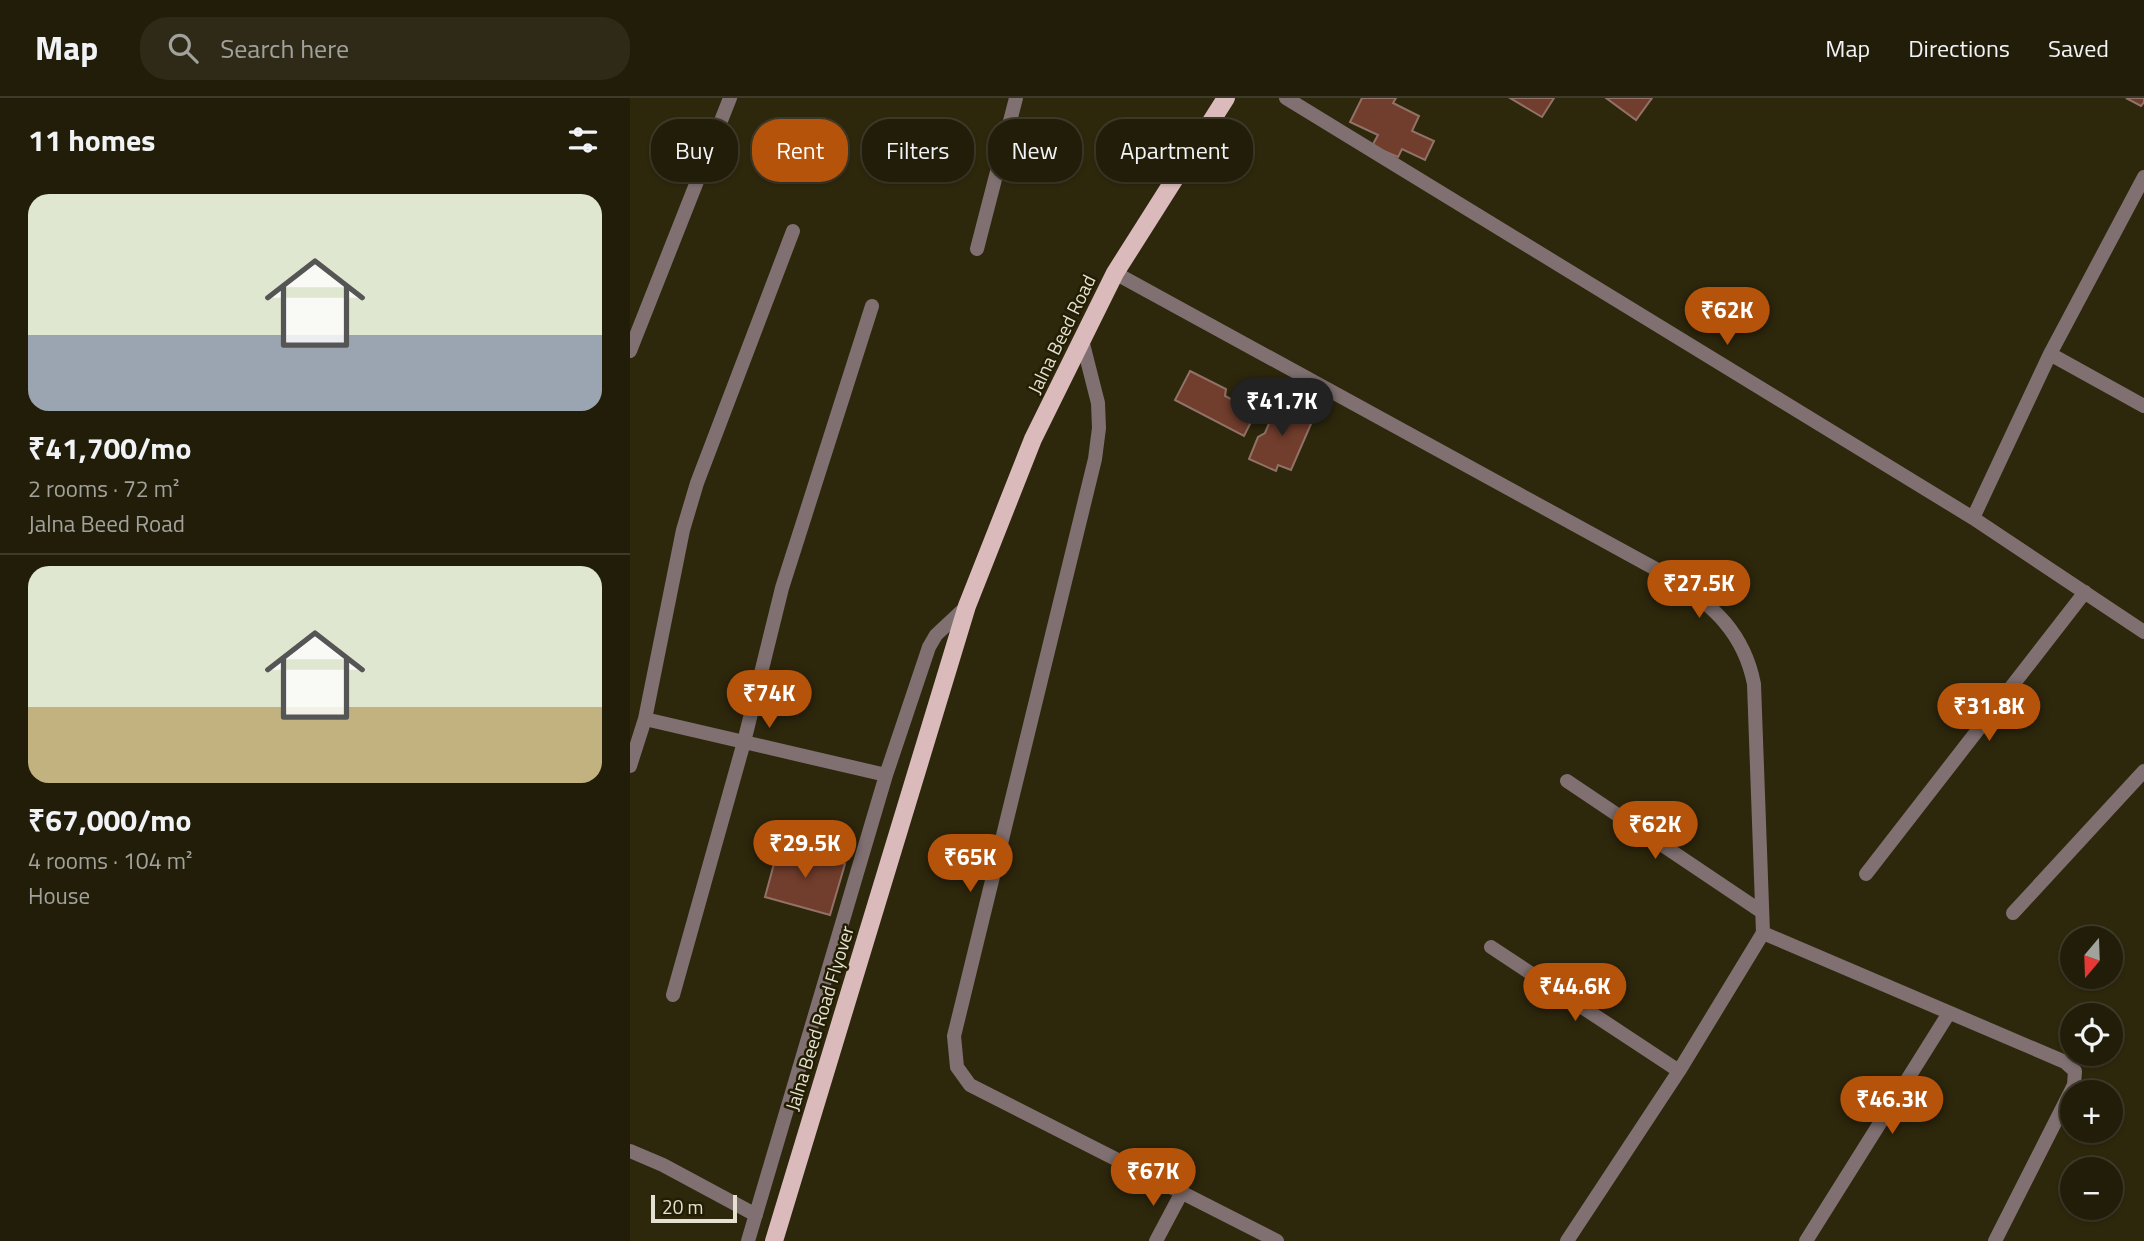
<!DOCTYPE html>
<meta charset="utf-8">
<style>
:root{--surface:#221d09;--page:#2e2a17;--text:#f1f3f6;--muted:#a2a29c;--line:#3f3b2a;--accent:#b45309}
body{margin:0;font-family:"Titillium Web",sans-serif;background:var(--page);color:var(--text);height:100vh;display:flex;flex-direction:column;font-size:26px;white-space:nowrap}
*{box-sizing:border-box;margin:0}
p{font-size:23px;color:var(--muted)}
.icon{flex:none;width:38px;height:38px;fill:none;stroke:currentColor;stroke-width:2;stroke-linecap:round;stroke-linejoin:round}
.map{position:relative;flex:1;overflow:hidden}
.drawer{display:flex;flex-direction:column;background:var(--surface);width:630px}
.drawer>*{flex:none}
.hud{position:absolute;left:21px;top:21px;width:665px;height:63px;display:flex;gap:14px}
.needle{width:46px;rotate:199deg}
.buttons{position:absolute;left:1430px;top:828px;display:grid;gap:14px}
.buttons a{display:grid;place-items:center;width:63px;height:63px;border-radius:50%;background:var(--surface);box-shadow:0 2px 5px #0004,0 0 0 2px var(--line);font-size:35px}
.scale{position:absolute;left:21px;bottom:18px;width:86px;box-sizing:border-box;padding-left:7px;border:4px solid #e4e1d1;border-top:0;font-size:19px;line-height:24px;white-space:nowrap;color:#e4e1d1;-webkit-text-stroke:5px #231d03;paint-order:stroke}
.price{position:absolute;translate:-50% -60px;padding:0 16px;border-radius:24px;background:var(--accent);color:#fff;font-size:23px;line-height:46px;filter:drop-shadow(0 2px 4px #0008)}
.price::after{content:'';position:absolute;left:50%;top:42px;width:21px;height:16px;margin-left:-10px;background:inherit;clip-path:polygon(0 0,100% 0,50% 100%)}
.price.active{background:#222;color:#fff}
ul{padding:0;list-style:none}
li{display:grid;align-content:center;gap:14px;height:371px;padding:0 28px}
li+li{border-top:2px solid var(--line)}
li span{display:grid;place-items:center;height:217px;border-radius:21px;color:#555}
li>.icon{margin-inline-start:auto}
span .icon{width:126px;height:126px;fill:#fffc;stroke-width:1}
li b{font-size:30px}
h2{display:flex;justify-content:space-between;align-items:center;height:84px;padding:0 28px;font-size:30px}
.chip{padding:0 24px;border-radius:28px;background:var(--surface);box-shadow:0 2px 5px #0004,0 0 0 2px var(--line);font-size:24px;line-height:63px}
.chip.active{background:var(--accent);color:#fff}
header{display:flex;align-items:center;gap:42px;box-sizing:border-box;height:98px;padding:0 35px;background:var(--surface);border-bottom:2px solid var(--line)}
header strong{font-size:33px}
nav{display:flex;gap:38px;margin-inline-start:auto;font-size:24px}
.search{width:490px;height:63px;background:var(--page);display:flex;align-items:center;gap:18px;box-sizing:border-box;padding:0 24px;border-radius:28px;color:var(--muted);font-size:26px}
main{display:flex;flex:1;min-height:0}
.map>svg:first-child{display:block}
</style>
<header>
<strong>Map</strong>
<div class="search"><svg class="icon" aria-label="search" viewBox="0 0 24 24"><circle cx="10" cy="10" r="6"/><path d="M15 15l6 6"/></svg>Search here</div>
<nav><a>Map</a><a>Directions</a><a>Saved</a></nav>
</header>
<main>
<section class="drawer">
<h2>11 homes<svg class="icon" aria-label="filters" viewBox="0 0 24 24"><path d="M4 7h16M4 17h16"/><circle cx="9" cy="7" r="2"/><circle cx="15" cy="17" r="2"/></svg></h2>
<ul>
<li><span style="background:linear-gradient(#dfe7d0 65%,#9aa5b1 0)"><svg class="icon" aria-label="home" viewBox="0 0 24 24"><path d="M3 11l9-7 9 7M6 9v11h12V9"/></svg></span><div><b>₹41,700/mo</b><p>2 rooms · 72 m²</p><p>Jalna Beed Road</p></div></li>
<li><span style="background:linear-gradient(#dfe7d0 65%,#c2b280 0)"><svg class="icon" aria-label="home" viewBox="0 0 24 24"><path d="M3 11l9-7 9 7M6 9v11h12V9"/></svg></span><div><b>₹67,000/mo</b><p>4 rooms · 104 m²</p><p>House</p></div></li>
</ul>
</section>
<div class="map">
<svg width="1514" height="1143" viewBox="0 0 1514 1143">
<rect width="100%" height="100%" fill="#2d270c"/>
<!-- building -->
<path fill="#713d2c" stroke="#927268" stroke-width="2" d="M732,0H766L763,5L789,18L782,33L804,43L795,62L772,51L768,59L742,48L748,37L720,24Z
M880,0H924L912,19Z
M976,0H1022L1006,22Z
M1496,0H1514V4L1511,8Z
M560,273L596,291L595,298L626,314L614,338L545,302Z
M648,304L684,319L661,372L648,367L646,373L619,361L628,339L635,335Z
M149,747L215,766L200,817L135,799Z"/>
<g fill="none" stroke-linecap="round" stroke-linejoin="round">
<!-- minor -->
<path stroke="#807071" stroke-width="14" d="M656,0L1343,420L1514,534
M347,151L386,0
M485,175L1044,481C1084,509 1114,535 1124,586L1133,835L1049,973L937,1143
M452,242L468,305L469,330L465,361L324,938L327,969L340,987L647,1143
M0,253L100,0
M1420,256L1514,308
M1343,420L1420,256L1514,79
M15,621L256,677
M0,668L15,621L53,432L67,385L163,133
M937,683L1132,814
M1236,776L1455,494
M1383,815L1514,673
M1133,835L1435,964L1445,973L1444,987L1365,1143
M861,849L1049,973
M43,897L114,644L152,490L242,208
M0,1053L33,1067L126,1117
M118,1143L256,677L299,549L306,537L337,508
M526,1143L552,1094
M1176,1143L1319,915"/>
<!-- primary -->
<path stroke="#dbbabb" stroke-width="18" d="M144,1143L337,508L403,341L485,175L596,0"/>
</g>
<g text-anchor="middle" dominant-baseline="central" stroke-width="5" stroke-linejoin="round" paint-order="stroke">
<!-- street labels -->
<g font-size="19" fill="#e4e1d1" stroke="#231d03">
<text transform="translate(431 236) rotate(-64)">Jalna Beed Road</text>
<text transform="translate(189 920) rotate(-73)">Jalna Beed Road Flyover</text>
</g>
</g>
</svg>
<div class="buttons">
<a><svg class="needle" viewBox="-14 -14 28 28"><path d="M0-13l5 13h-10z" fill="#e53935"/><path d="M0 13l5-13h-10z" fill="#a2a29c"/></svg></a>
<a><svg class="icon" aria-label="locate" viewBox="0 0 24 24"><circle cx="12" cy="12" r="6"/><path d="M12 2v4M12 18v4M2 12h4M18 12h4"/></svg></a>
<a>+</a>
<a>−</a>
</div>
<div class="scale">20 m</div>
<b class="price" style="left:1097px;top:249px">₹62K</b>
<b class="price active" style="left:652px;top:340px">₹41.7K</b>
<b class="price" style="left:1069px;top:522px">₹27.5K</b>
<b class="price" style="left:139px;top:632px">₹74K</b>
<b class="price" style="left:1359px;top:645px">₹31.8K</b>
<b class="price" style="left:1025px;top:763px">₹62K</b>
<b class="price" style="left:175px;top:782px">₹29.5K</b>
<b class="price" style="left:340px;top:796px">₹65K</b>
<b class="price" style="left:945px;top:925px">₹44.6K</b>
<b class="price" style="left:1262px;top:1038px">₹46.3K</b>
<b class="price" style="left:523px;top:1110px">₹67K</b>
<div class="hud">
<a class="chip">Buy</a>
<a class="chip active">Rent</a>
<a class="chip">Filters</a>
<a class="chip">New</a>
<a class="chip">Apartment</a>
</div>
</div>
</main>
